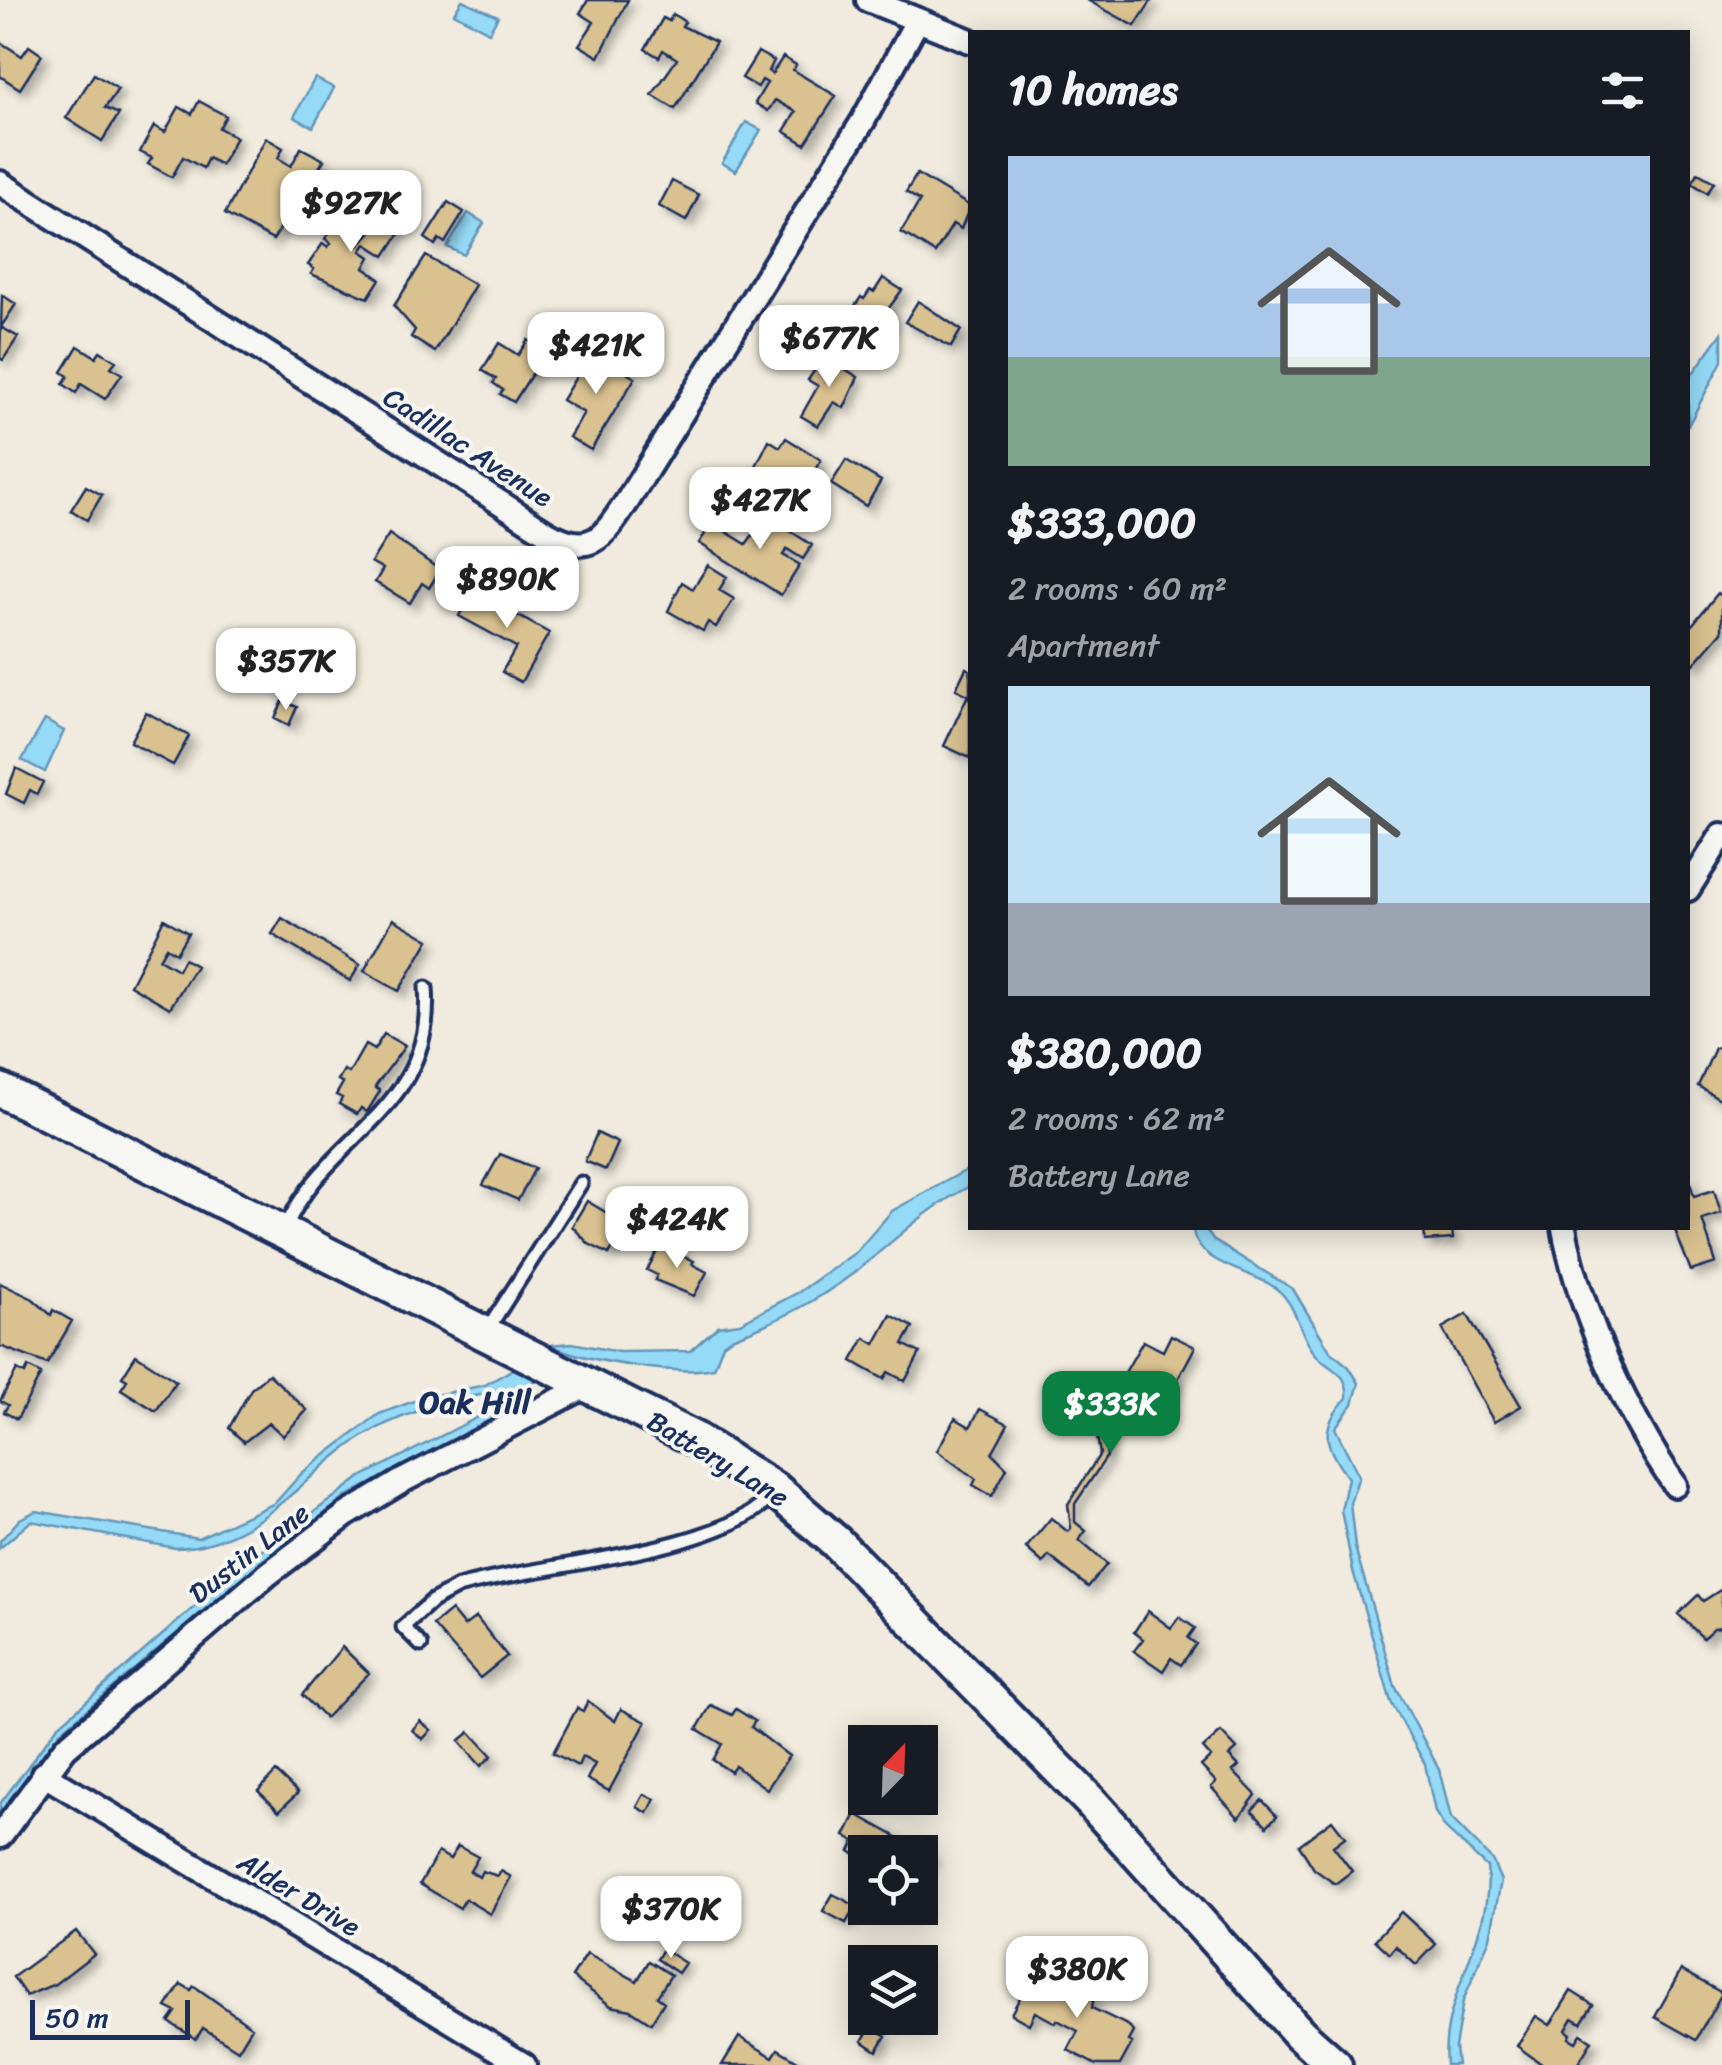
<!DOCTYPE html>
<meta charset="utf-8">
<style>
:root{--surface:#171b24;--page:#242831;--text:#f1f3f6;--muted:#9ea1a6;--accent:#0b8043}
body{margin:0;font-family:Sriracha,sans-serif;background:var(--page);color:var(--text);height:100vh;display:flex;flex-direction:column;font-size:38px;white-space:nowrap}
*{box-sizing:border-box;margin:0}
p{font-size:32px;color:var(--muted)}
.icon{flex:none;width:55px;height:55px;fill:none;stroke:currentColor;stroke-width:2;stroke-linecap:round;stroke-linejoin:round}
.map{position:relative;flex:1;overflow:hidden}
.side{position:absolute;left:968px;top:30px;width:722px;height:1200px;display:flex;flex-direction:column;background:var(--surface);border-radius:0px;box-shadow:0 5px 25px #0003}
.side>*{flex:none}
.needle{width:65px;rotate:23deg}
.controls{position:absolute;left:848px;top:1725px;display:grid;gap:20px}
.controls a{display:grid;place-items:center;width:90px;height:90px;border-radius:0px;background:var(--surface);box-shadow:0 5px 25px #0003;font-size:50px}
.scale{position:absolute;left:30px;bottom:25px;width:160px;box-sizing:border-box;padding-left:10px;border:5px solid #1b2f5e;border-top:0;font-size:28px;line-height:35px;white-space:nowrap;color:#1b2f5e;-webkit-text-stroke:8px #f6f6f2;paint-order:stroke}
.price{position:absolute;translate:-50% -85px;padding:0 22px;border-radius:20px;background:#fff;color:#222;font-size:32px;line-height:65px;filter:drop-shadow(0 2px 5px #0008)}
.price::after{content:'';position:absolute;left:50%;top:60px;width:30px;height:22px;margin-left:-15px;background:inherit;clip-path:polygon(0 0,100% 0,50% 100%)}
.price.current{background:var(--accent);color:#fff}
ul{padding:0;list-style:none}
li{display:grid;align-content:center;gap:20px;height:530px;padding:0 40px}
li span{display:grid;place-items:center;height:310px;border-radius:0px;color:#555}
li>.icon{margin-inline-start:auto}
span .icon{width:180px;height:180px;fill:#fffc;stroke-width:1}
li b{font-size:42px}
h2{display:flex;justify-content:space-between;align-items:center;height:120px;padding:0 40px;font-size:42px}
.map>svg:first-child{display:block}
</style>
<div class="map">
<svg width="1722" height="2065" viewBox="0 0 1722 2065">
<defs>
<filter id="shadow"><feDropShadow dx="6" dy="6" stdDeviation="5" flood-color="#0004"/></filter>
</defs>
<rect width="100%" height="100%" fill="#f0ebde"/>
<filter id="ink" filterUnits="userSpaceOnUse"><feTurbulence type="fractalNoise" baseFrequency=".01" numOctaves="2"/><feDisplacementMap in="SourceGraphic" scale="20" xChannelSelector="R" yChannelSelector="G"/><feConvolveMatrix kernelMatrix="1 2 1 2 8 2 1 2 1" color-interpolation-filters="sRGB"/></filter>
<g filter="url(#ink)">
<!-- water -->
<path fill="#95daf7" stroke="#6496ba" stroke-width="2.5" d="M462,0L498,16L489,32L454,13Z
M315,78L334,88L313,127L294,117Z
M746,122L761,130L736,171L722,163Z
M468,213L484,223L464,255L447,247Z
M1722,333V361L1688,426V380Z
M45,720L64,731L45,772L22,760Z
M970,1168V1186C925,1210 903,1233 865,1264C825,1297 780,1321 731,1338L723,1344L714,1368C677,1376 584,1361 550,1345L572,1343L619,1352L690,1351L718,1326L740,1323L799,1292L856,1252L892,1211Z
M1193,1228H1205L1213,1240L1293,1289L1330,1351L1349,1367L1359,1383L1353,1404L1335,1428L1359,1476L1350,1503L1355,1547L1395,1686L1439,1769L1451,1818L1492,1860L1501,1881L1490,1938L1463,2001L1455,2047L1457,2065H1446C1439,1996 1495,1935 1487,1867L1445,1828L1435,1812L1425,1764L1391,1702L1353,1571L1341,1510L1348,1478C1323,1445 1319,1427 1347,1398C1349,1373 1333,1372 1318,1357C1297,1335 1299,1302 1271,1285C1246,1270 1194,1262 1193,1228Z
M515,1368L538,1377L500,1416L347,1496L235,1584L59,1733L0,1818V1804L57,1727L241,1566L361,1477L486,1413L507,1389C462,1399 417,1407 376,1429C304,1467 267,1545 175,1548L31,1521L0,1548V1541L20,1519L36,1511L198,1538L275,1503L302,1473L379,1414L422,1398L485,1385Z"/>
<!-- building -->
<path fill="#d9c190" stroke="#1b2f5e" stroke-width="2.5" filter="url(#shadow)" d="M588,0H628L599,57L579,45L594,22L580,13Z
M1087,0H1152L1135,26Z
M673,14L685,22L682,26L716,42L675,109L652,95L677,59L663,50L659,57L645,49L663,18L669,21Z
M0,42L22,56L29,46L42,55L20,89L0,76Z
M758,52L774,61L768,71L772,74L783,57L796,65L793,70L836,96L805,144L784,131L796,112L775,100L768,111L755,103L767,83L762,80L758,87L742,78Z
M94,74L118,89L105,108L119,114L102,141L66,118Z
M199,101L226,116L219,128L236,137L221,165L208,158L203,168L183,157L172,177L148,164L152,158L140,152L154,126L165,132L179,107L192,114Z
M266,138L283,148L278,158L291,166L301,148L324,160L273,240L225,214Z
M1698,173L1714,182L1707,193L1692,183Z
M917,174L970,206L961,229L953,224L935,253L901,232L920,201L906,192Z
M672,181L699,195L686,221L659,206Z
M448,202L464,212L445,243L439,239L435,245L425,238Z
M343,212L363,225L353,242L358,246L380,221L400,233L385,256L366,244L361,251L370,257L364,268L380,279L368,298L311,274L314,269L308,265L323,243L328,247L331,243L325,239Z
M426,256L475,285L435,352L411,337L415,330L394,306Z
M883,278L902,290L886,312L894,317L886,330L852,310L861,297L864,299L870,290L874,292Z
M2,295L16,304L1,327L18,337L3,360L0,358Z
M918,301L961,330L951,347L905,322Z
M528,340L546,352L514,402L500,394L503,390L493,383L496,379L482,370L499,343L518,355Z
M78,346L96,357L100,351L116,361L111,367L122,374L105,399L81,384L76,393L63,384L68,376L62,372Z
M591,352L635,378L591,450L569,437L584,413L562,400Z
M824,356L858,377L844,408L834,402L818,426L801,416L818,386L808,380Z
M786,438L821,460L808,481L812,485L803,500L754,470L769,440L780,447Z
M846,460L881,481L866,506L831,484Z
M86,486L102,495L87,520L71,510Z
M767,516L812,545L803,559L787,549L783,555L800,565L781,595L699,543L712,523L746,544Z
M389,534L440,570L429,588L422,583L410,603L375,582L383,569L371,562Z
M708,565L727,577L719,590L734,599L716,627L708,622L703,631L668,611L682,582L693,589Z
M472,591L494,602L497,597L518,609L515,614L549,633L521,682L502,672L516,647L459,616Z
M1718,593L1722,596V632L1694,664L1688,659V630Z
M966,668L970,670V758L944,746L968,695L956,689Z
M283,701L297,707L289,725L275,718Z
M146,712L189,736L173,765L130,742Z
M16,768L43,782L37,794L30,790L24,803L6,794Z
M282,918L360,965L350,981L272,934Z
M164,919L188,933L176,953L166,947L159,959L178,970L184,959L196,966L170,1008L130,985Z
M393,919L429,940L399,991L364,971Z
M384,1034L405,1046L375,1087L380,1091L367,1112L361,1108L357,1114L339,1104L342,1098L336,1095L343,1083L338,1080L344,1070L349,1073L365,1045L374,1050Z
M1722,1046V1100L1698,1086L1715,1048Z
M597,1133L618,1143L606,1170L585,1161Z
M500,1154L535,1168L518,1200L483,1185Z
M1688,1175L1694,1196L1714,1190L1721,1213L1702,1219L1716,1263L1691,1271L1674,1228H1688Z
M587,1201L627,1225L609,1254L589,1244L572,1226Z
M1424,1228H1452L1453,1239L1425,1241Z
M660,1246L694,1261L692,1264L707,1272L694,1296L655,1280L657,1275L647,1270Z
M0,1283L33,1299L51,1315L53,1310L72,1321L47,1364L0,1346Z
M1467,1314L1521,1406L1494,1422L1442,1328Z
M891,1315L913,1327L903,1344L920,1353L905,1381L888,1372L884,1379L852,1361L865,1338L875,1344Z
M1171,1335L1195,1347L1171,1392L1166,1389L1156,1407L1139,1398L1145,1387L1139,1393L1123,1384L1102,1426L1107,1456L1075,1504V1522L1086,1531L1079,1540L1107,1564L1088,1587L1049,1556L1043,1563L1026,1548L1051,1518L1068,1532L1071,1528L1068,1504L1100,1454L1095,1425L1143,1341L1163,1351Z
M136,1355L176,1381L156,1411L121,1389L127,1380L122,1377Z
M28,1367L41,1374L17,1419L4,1412L8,1405L0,1401L17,1370L25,1374Z
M269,1374L307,1410L283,1436L269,1423L244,1442L229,1428L251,1389Z
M980,1409L1008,1424L992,1453L1007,1468L992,1496L973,1485L976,1479L937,1451L955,1418L970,1427Z
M1722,1589V1627L1714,1628L1703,1638L1678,1614L1698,1595L1703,1601Z
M451,1610L464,1626L476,1617L507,1656L480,1678L433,1625Z
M1148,1611L1171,1628L1179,1617L1195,1628L1188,1638L1196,1644L1181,1665L1171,1658L1163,1671L1134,1651L1143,1639L1134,1632Z
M342,1647L369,1673L325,1718L302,1695Z
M588,1701L615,1721L621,1709L646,1722L609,1791L587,1779L595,1764L582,1757L578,1766L553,1753L577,1708L583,1711Z
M711,1705L732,1715L736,1709L755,1721L751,1727L789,1756L767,1789L735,1766L731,1772L713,1760L722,1744L697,1729Z
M420,1721L431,1730L423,1739L412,1730Z
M470,1732L492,1756L481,1766L459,1741Z
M1221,1732L1237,1749L1229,1756L1239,1766L1233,1771L1256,1795L1239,1818L1211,1787L1216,1782L1201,1766L1211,1757L1203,1748Z
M276,1772L298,1793L279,1811L258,1791Z
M644,1794L655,1799L648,1813L637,1807Z
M1262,1800L1277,1816L1267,1826L1252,1810Z
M856,1814L931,1856L920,1876V1852H865V1860L850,1851L855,1841L845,1836Z
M1332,1820L1345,1837L1333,1846L1352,1871L1335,1884L1314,1869L1299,1845Z
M458,1846L478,1857L470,1871L479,1877L482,1871L498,1876L501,1871L511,1877L490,1914L465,1899L460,1908L420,1884L438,1852L450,1859Z
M833,1894L856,1906L846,1923L823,1911Z
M1401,1912L1436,1944L1416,1965L1396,1946L1390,1954L1375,1940Z
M76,1931L94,1954L55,1984L26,1996L13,1977Z
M663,1949L685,1963L678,1973L657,1959Z
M587,1954L637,1981L649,1961L671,1975L657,1997L664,2002L651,2023L631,2010L611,2006L572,1977Z
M1681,1970L1722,1993L1696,2040L1655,2017Z
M1033,1974L1073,1995L1077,1987L1094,1996L1092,2008L1129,2026L1133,2032L1128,2041L1132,2043L1120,2065H1096L1068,2050L1078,2031L1057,2020L1056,2023L1035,2012L1029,2024L1011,2014Z
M181,1984L191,1990L194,1986L252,2027L238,2050L203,2028L196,2039L169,2022L176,2012L166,2007Z
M1571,1991L1593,2005L1581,2023L1573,2018L1566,2030L1571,2034L1569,2038L1576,2042L1581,2034L1592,2041L1577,2065H1543L1517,2046L1536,2016L1550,2025Z
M871,2026L886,2036L877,2051L862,2041Z
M739,2037L773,2057L778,2049L804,2065H722Z"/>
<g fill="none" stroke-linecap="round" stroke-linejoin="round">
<defs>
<path id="lane" d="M285,1230C322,1136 436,1112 426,988
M486,1332L581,1183
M421,1645L403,1627L432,1601L458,1587C536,1564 722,1554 774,1494"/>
<path id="street" d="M868,0L970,41
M0,183L546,532C591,558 603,538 628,500L863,121L917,21
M1688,889L1722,835
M1564,1228C1579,1311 1627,1415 1675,1485
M43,1774L524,2065
M0,1836L65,1748L268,1574L346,1515L404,1480L588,1385"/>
<path id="secondary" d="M0,1090L695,1439L777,1491L836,1542L1091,1802L1300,2034L1335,2065"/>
</defs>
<!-- lane casing -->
<use href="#lane" stroke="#1b2f5e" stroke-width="19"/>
<!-- street casing -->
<use href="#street" stroke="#1b2f5e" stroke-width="30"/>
<!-- secondary casing -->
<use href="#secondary" stroke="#1b2f5e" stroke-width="40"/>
<!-- lane -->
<use href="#lane" stroke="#f6f6f2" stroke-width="11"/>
<!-- street -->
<use href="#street" stroke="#f6f6f2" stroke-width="22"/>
<!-- secondary -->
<use href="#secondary" stroke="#f6f6f2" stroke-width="32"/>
</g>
</g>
<g text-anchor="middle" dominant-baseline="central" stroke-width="8" stroke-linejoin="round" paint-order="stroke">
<!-- street labels -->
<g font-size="28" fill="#1b2f5e" stroke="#f6f6f2">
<text transform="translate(468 447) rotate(33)">Cadillac Avenue</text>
<text transform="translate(718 1459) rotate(31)">Battery Lane</text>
<text transform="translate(249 1553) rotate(-38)">Dustin Lane</text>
<text transform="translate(299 1894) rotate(31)">Alder Drive</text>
</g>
<!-- quarter labels -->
<g font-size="32" font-weight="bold" fill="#1b2f5e" stroke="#f6f6f2">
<text x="475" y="1402">Oak Hill</text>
</g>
</g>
</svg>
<div class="controls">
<a><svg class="needle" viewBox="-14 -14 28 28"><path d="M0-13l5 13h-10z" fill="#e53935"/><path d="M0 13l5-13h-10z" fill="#9ea1a6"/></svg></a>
<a><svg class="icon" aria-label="locate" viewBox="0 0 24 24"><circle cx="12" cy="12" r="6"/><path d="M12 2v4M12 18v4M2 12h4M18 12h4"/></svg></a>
<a><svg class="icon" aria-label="layers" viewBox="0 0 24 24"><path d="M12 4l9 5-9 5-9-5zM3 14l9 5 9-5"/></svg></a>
</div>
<div class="scale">50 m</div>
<b class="price" style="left:351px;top:255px">$927K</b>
<b class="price" style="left:829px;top:390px">$677K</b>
<b class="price" style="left:596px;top:397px">$421K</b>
<b class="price" style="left:760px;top:552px">$427K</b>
<b class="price" style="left:507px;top:631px">$890K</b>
<b class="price" style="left:286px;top:713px">$357K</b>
<b class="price" style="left:677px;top:1271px">$424K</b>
<b class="price current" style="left:1111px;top:1456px">$333K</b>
<b class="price" style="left:671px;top:1961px">$370K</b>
<b class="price" style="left:1077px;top:2021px">$380K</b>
<section class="side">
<h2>10 homes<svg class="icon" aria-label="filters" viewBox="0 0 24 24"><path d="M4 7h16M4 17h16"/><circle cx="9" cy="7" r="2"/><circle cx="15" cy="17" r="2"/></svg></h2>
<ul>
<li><span style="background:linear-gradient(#a9c7e8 65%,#7fa58c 0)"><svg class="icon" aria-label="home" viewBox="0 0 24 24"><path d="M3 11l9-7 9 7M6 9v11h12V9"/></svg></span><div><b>$333,000</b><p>2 rooms · 60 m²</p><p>Apartment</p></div></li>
<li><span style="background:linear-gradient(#bfe0f5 70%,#9aa5b1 0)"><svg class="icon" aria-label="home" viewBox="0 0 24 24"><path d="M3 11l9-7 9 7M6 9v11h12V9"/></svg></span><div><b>$380,000</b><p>2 rooms · 62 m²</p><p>Battery Lane</p></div></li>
</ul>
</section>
</div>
